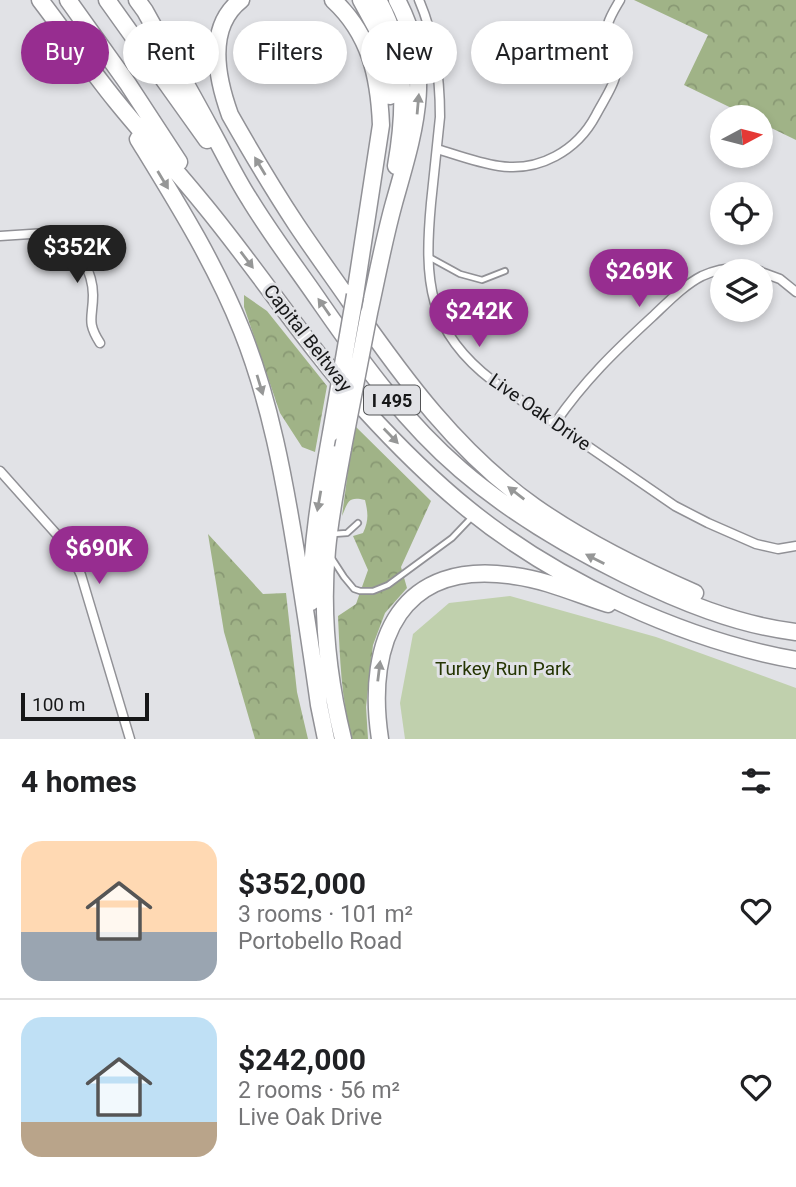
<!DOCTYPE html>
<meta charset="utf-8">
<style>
:root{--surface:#fff;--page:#f2f2f2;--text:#202124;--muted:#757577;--line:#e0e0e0;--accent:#972d90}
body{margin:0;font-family:Roboto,sans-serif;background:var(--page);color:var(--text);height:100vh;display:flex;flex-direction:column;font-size:26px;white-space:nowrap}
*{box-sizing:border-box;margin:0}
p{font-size:23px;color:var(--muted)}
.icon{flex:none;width:38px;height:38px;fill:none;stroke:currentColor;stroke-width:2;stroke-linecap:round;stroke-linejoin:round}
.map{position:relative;height:739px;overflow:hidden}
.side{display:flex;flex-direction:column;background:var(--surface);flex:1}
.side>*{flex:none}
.guide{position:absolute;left:21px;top:21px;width:754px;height:63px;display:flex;gap:14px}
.needle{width:46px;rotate:83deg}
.fabs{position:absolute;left:710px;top:105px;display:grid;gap:14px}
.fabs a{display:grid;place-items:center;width:63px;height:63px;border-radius:50%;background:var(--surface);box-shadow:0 4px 10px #0003;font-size:35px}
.scale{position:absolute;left:21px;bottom:18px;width:128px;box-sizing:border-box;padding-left:7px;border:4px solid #161718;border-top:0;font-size:19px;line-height:24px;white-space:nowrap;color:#161718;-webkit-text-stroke:5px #e1e2e6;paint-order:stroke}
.price{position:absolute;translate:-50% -60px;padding:0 16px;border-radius:24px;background:var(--accent);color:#fff;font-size:23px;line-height:46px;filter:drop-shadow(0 2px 4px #0008)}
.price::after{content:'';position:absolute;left:50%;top:42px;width:21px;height:16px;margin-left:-10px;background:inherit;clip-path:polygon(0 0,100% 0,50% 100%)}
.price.on{background:#222;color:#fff}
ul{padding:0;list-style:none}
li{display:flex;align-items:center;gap:21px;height:175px;padding:0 21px}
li+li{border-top:2px solid var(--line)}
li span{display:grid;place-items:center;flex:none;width:196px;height:140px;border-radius:21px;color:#555}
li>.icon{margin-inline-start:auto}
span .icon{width:84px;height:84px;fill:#fffc;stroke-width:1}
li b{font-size:30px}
h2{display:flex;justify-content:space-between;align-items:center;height:84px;padding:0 21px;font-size:30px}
.tag{padding:0 24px;border-radius:32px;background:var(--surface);box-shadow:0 4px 10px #0003;font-size:24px;line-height:63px}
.tag.on{background:var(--accent);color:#fff}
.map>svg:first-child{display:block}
</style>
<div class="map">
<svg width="796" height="739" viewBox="0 0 796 739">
<defs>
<pattern id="forest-crowns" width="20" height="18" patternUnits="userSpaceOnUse" patternTransform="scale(1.75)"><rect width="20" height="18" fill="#a0b387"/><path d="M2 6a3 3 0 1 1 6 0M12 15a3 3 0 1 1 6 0" fill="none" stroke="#899974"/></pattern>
</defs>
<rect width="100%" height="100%" fill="#e1e2e6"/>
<!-- forest -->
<path fill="url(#forest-crowns)" d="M634,0H796V140L761,123V117H750L684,85L708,35Z
M244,295L267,311L327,386L315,452L302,447L280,413L244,307Z
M354,425L431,501L401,567L407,588L385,613L373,645L366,707L368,739H352C341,698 340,659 338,616L356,604L368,570L353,536L363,533C369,520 368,513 365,500C348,496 348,502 342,516Z
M208,534L263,594L286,593L297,692L308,739H255L224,632Z"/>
<!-- park -->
<path fill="#c0d0ad" d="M510,596L656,637L796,688V739H405L400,703L413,634L449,603Z"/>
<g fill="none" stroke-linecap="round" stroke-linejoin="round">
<defs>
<path id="service" d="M429,257L460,274L482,280L505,271
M333,534L347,533L358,523
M331,557L344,577L354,589L360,591H373L388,585L452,538L472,517"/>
<path id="minor" d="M419,0C435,37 440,77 440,117C437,146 434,174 431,203C424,280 427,331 493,381L675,506L708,523L756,544L778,549L796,546
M437,149C457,155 478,163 499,166C539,172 577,151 596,115C601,105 613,87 615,77C618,59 605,41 608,24C610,16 616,7 620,0
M0,236L61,232C78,247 93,272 93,295C93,318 86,321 100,343
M761,272L780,279L796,292
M555,423C585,380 614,352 652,317C667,303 684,285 702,276C720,268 741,266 760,271
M0,471L59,537L69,550L81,575L130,739"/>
<path id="motorway" d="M40,0C66,34 90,69 116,101C145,137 177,171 205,206C260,273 307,346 365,410C397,445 431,479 468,509C557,581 683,640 796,660
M68,0L128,84L179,162
M107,0L207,140
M137,0L145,11C166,49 188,87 209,126C223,151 235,177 250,200C272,236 298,270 322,305C363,364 406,423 461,470C511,513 567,546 626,575C679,601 737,625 796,632
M241,0C205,28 217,79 230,115C251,152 273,189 296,224C314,251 333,277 351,303C404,379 458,453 535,507C585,542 640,569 695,593
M333,0C370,34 379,77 381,125L355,295
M361,0L379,33L387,69L390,96
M378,0C407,51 406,110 396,166
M138,139C176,201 215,263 242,331C270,401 284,478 296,552C304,603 312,654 319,705L326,739
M369,313C377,277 384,239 394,203C414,132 435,71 397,0
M343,448C337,482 330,516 327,550C321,613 328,678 343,739
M311,602C311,545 321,489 331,433
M380,739C365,640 401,558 515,576C546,580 577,594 608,604"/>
</defs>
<!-- service casing -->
<use href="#service" stroke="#919196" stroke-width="8"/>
<!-- minor casing -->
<use href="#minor" stroke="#919196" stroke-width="11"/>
<!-- motorway casing -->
<use href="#motorway" stroke="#919196" stroke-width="19"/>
<!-- service -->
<use href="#service" stroke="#fff" stroke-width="4.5"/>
<!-- minor -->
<use href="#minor" stroke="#fff" stroke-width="8"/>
<!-- motorway -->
<use href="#motorway" stroke="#fff" stroke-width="16"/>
<defs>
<path id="motorway-bridge" d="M331,433L355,295
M343,448L369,313"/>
</defs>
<!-- motorway-bridge casing -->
<use href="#motorway-bridge" stroke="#919196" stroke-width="19" stroke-linecap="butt"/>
<!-- motorway-bridge -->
<use href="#motorway-bridge" stroke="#fff" stroke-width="16"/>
</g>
<!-- one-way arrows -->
<defs><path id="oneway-solid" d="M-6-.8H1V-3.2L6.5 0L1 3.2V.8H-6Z" transform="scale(1.75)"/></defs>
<g fill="#969797">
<use href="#oneway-solid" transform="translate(418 104) rotate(-85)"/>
<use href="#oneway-solid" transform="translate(260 166) rotate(-121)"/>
<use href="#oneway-solid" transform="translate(163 180) rotate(59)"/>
<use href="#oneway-solid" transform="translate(247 260) rotate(53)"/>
<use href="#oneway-solid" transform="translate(324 307) rotate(-125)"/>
<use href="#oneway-solid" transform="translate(260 385) rotate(73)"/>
<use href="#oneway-solid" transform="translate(391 436) rotate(46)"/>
<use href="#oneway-solid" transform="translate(516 493) rotate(-142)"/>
<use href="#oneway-solid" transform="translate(319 501) rotate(100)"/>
<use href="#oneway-solid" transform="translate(595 559) rotate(-153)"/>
<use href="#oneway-solid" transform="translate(379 671) rotate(-83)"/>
</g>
<g text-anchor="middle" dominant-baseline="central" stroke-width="6" stroke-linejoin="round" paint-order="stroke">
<!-- shield labels -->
<rect fill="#e1e2e6" stroke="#535456" stroke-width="2" x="364" y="385.5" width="56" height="29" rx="5"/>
<g font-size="18" font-weight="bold" fill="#161718">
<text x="392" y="400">I 495</text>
</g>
<!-- street labels -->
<g font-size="19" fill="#161718" stroke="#e1e2e6">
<text transform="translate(308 338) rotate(52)">Capital Beltway</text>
<text transform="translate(540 412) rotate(35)">Live Oak Drive</text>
</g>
<!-- park labels -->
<g font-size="19" fill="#253503" stroke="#e1e2e6">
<text x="503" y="668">Turkey Run Park</text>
</g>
</g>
</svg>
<div class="fabs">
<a><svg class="needle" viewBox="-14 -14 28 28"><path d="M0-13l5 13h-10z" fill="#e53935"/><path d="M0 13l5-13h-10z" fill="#757577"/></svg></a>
<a><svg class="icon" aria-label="locate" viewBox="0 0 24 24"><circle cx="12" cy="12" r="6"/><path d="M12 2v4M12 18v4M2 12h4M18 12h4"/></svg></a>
<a><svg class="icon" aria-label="layers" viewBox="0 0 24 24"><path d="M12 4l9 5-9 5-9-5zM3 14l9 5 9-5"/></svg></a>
</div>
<div class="scale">100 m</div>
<b class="price on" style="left:77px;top:285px">$352K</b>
<b class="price" style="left:639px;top:309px">$269K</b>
<b class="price" style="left:479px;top:349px">$242K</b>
<b class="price" style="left:99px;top:586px">$690K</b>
<div class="guide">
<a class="tag on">Buy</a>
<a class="tag">Rent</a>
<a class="tag">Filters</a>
<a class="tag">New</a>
<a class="tag">Apartment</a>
</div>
</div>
<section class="side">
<h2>4 homes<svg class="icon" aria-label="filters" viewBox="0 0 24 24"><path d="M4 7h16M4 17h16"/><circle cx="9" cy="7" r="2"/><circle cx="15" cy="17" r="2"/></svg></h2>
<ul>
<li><span style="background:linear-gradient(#ffd9b3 65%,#9aa5b1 0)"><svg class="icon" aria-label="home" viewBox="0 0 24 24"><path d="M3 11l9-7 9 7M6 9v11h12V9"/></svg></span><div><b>$352,000</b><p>3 rooms · 101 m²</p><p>Portobello Road</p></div><svg class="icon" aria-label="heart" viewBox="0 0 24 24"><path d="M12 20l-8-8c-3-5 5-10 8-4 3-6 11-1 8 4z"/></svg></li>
<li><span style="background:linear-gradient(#bfe0f5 75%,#b9a48a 0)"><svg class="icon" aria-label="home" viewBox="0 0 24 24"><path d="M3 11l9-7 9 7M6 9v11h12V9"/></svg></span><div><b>$242,000</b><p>2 rooms · 56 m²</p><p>Live Oak Drive</p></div><svg class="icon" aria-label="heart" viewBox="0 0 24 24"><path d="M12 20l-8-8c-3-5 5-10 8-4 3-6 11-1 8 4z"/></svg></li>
</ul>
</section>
